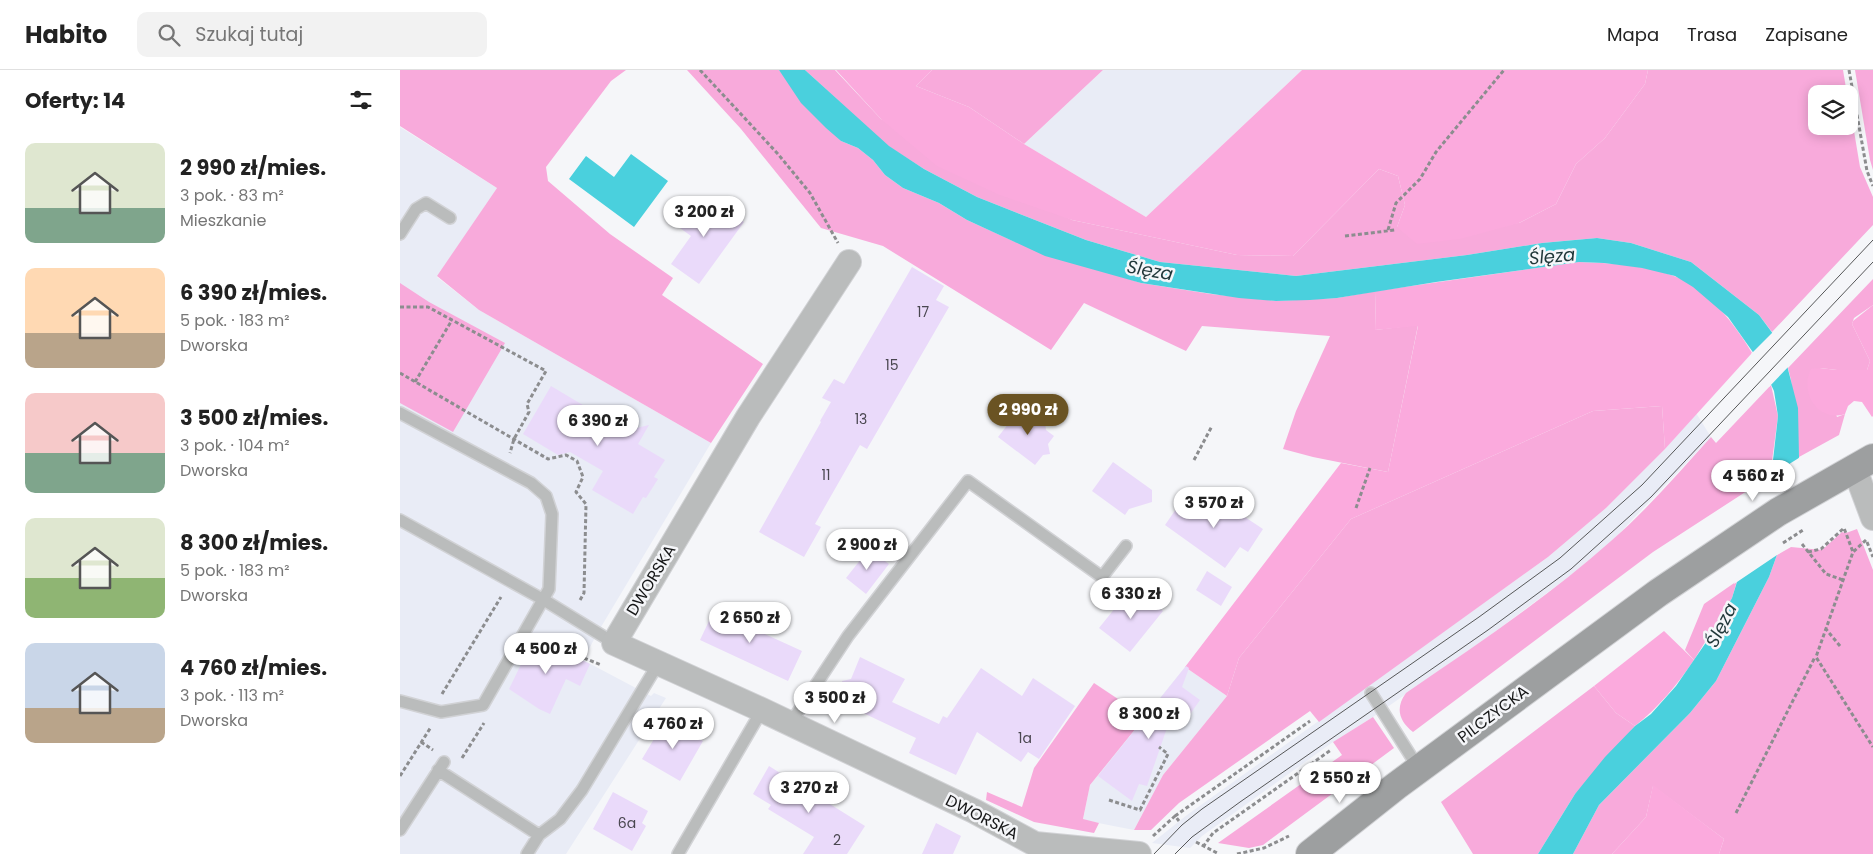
<!DOCTYPE html>
<html lang="pl">
<meta charset="utf-8">
<style>
:root{--surface:#fff;--page:#f2f2f2;--text:#222;--muted:#767676;--line:#e0e0e0;--accent:#6a5323}
body{margin:0;font-family:Poppins,sans-serif;background:var(--page);color:var(--text);height:100vh;display:flex;flex-direction:column;font-size:19px;white-space:nowrap}
*{box-sizing:border-box;margin:0}
p{font-size:16px;color:var(--muted)}
.icon{flex:none;width:28px;height:28px;fill:none;stroke:currentColor;stroke-width:2;stroke-linecap:round;stroke-linejoin:round}
.map{position:relative;flex:1;overflow:hidden}
.drawer{display:flex;flex-direction:column;background:var(--surface);width:400px}
.drawer>*{flex:none}
.buttons{position:absolute;left:1408px;top:15px;display:grid;gap:10px}
.buttons a{display:grid;place-items:center;width:50px;height:50px;border-radius:10px;background:var(--surface);box-shadow:0 2px 12px #0003;font-size:25px}
.price{position:absolute;translate:-50% -42px;padding:0 11px;border-radius:18px;background:#fff;color:#222;font-size:16px;line-height:32px;filter:drop-shadow(0 1px 2px #0008)}
.price::after{content:'';position:absolute;left:50%;top:30px;width:15px;height:11px;margin-left:-8px;background:inherit;clip-path:polygon(0 0,100% 0,50% 100%)}
.price.current{background:var(--accent);color:#fff}
ul{padding:0;list-style:none}
li{display:flex;align-items:center;gap:15px;height:125px;padding:0 25px}
li span{display:grid;place-items:center;flex:none;width:140px;height:100px;border-radius:10px;color:#555}
li>.icon{margin-inline-start:auto}
span .icon{width:60px;height:60px;fill:#fffc;stroke-width:1}
li b{font-size:21px}
h2{display:flex;justify-content:space-between;align-items:center;height:60px;padding:0 25px;font-size:21px}
header{display:flex;align-items:center;gap:30px;box-sizing:border-box;height:70px;padding:0 25px;background:var(--surface);border-bottom:1px solid var(--line)}
header strong{font-size:24px}
nav{display:flex;gap:28px;margin-inline-start:auto;font-size:18px}
.search{width:350px;height:45px;background:var(--page);display:flex;align-items:center;gap:12px;box-sizing:border-box;padding:0 18px;border-radius:10px;color:var(--muted);font-size:19px}
main{display:flex;flex:1;min-height:0}
.map>svg:first-child{display:block}
</style>
<header>
<strong>Habito</strong>
<div class="search"><svg class="icon" aria-label="search" viewBox="0 0 24 24"><circle cx="10" cy="10" r="6"/><path d="M15 15l6 6"/></svg>Szukaj tutaj</div>
<nav><a>Mapa</a><a>Trasa</a><a>Zapisane</a></nav>
</header>
<main>
<section class="drawer">
<h2>Oferty: 14<svg class="icon" aria-label="filters" viewBox="0 0 24 24"><path d="M4 7h16M4 17h16"/><circle cx="9" cy="7" r="2"/><circle cx="15" cy="17" r="2"/></svg></h2>
<ul>
<li><span style="background:linear-gradient(#dfe7d0 65%,#7fa58c 0)"><svg class="icon" aria-label="home" viewBox="0 0 24 24"><path d="M3 11l9-7 9 7M6 9v11h12V9"/></svg></span><div><b>2 990 zł/mies.</b><p>3 pok. · 83 m²</p><p>Mieszkanie</p></div></li>
<li><span style="background:linear-gradient(#ffd9b3 65%,#b9a48a 0)"><svg class="icon" aria-label="home" viewBox="0 0 24 24"><path d="M3 11l9-7 9 7M6 9v11h12V9"/></svg></span><div><b>6 390 zł/mies.</b><p>5 pok. · 183 m²</p><p>Dworska</p></div></li>
<li><span style="background:linear-gradient(#f6c9c9 60%,#7fa58c 0)"><svg class="icon" aria-label="home" viewBox="0 0 24 24"><path d="M3 11l9-7 9 7M6 9v11h12V9"/></svg></span><div><b>3 500 zł/mies.</b><p>3 pok. · 104 m²</p><p>Dworska</p></div></li>
<li><span style="background:linear-gradient(#dfe7d0 60%,#8fb573 0)"><svg class="icon" aria-label="home" viewBox="0 0 24 24"><path d="M3 11l9-7 9 7M6 9v11h12V9"/></svg></span><div><b>8 300 zł/mies.</b><p>5 pok. · 183 m²</p><p>Dworska</p></div></li>
<li><span style="background:linear-gradient(#c9d6e8 65%,#b9a48a 0)"><svg class="icon" aria-label="home" viewBox="0 0 24 24"><path d="M3 11l9-7 9 7M6 9v11h12V9"/></svg></span><div><b>4 760 zł/mies.</b><p>3 pok. · 113 m²</p><p>Dworska</p></div></li>
</ul>
</section>
<div class="map">
<svg width="1473" height="784" viewBox="0 0 1473 784">
<rect width="100%" height="100%" fill="#f5f6f9"/>
<!-- built -->
<path fill="#e9ecf6" d="M703,0H902L746,147L624,74Z
M0,57L97,118L37,207L79,240L311,373L198,562L183,590L251,626L254,623L266,628L166,784H0Z
M1296,343L1311,367L1213,470L1175,502L1092,564L973,647L933,672L802,766L790,778L752,773L787,745L1148,487L1206,438L1265,379Z
M785,597L827,626L763,705L734,760L683,750L690,715Z"/>
<!-- green -->
<path fill="#f8aadb" d="M0,0H226L211,11L146,97L148,111L210,164L273,208L262,225L363,294L311,373L79,240L37,206L97,118L0,56Z
M287,0H379L441,71L458,78L473,90L485,105L503,118L539,133L567,150L613,171L741,213L811,224L876,231L937,228L976,221L975,260L1018,255L988,402L913,387L883,379L896,341L930,266L802,256L786,281L684,233L651,280L483,176L421,158L341,59Z
M405,0H435L481,49L672,150L837,185L893,186L979,99L998,106L1005,135L997,157L1119,153L1156,134L1176,94L1205,68L1245,14L1248,0H1443L1447,24H1416V56H1449V31L1460,97L1473,127V155L1372,262L1359,245L1291,192L1231,173L1197,168L1142,173L1067,185L896,206L760,192L686,170L577,127L524,99L488,76Z
M532,0H703L624,74L569,37L516,16Z
M1455,0H1473V100L1470,90Z
M1473,209V235L1454,248L1452,254L1470,291L1467,300H1437L1420,298L1437,347L1445,344L1439,365L1399,387L1391,310L1388,298Z
M0,213L29,232L105,273L53,362L0,333Z
M1371,315L1378,346L1370,406L1253,482L1013,662C999,651 995,638 1006,623C1076,575 1147,528 1211,471C1247,440 1279,402 1311,367L1316,373Z
M1262,336L1265,379L1206,438L1148,487L919,652L910,641L779,733L751,760H734L763,705L827,626L839,588L951,449L1193,341Z
M1457,459L1473,500V784H1319L1324,769L1253,716L1246,747L1212,784H1173L1199,735L1290,643L1316,611L1369,507L1377,485L1391,477L1422,480L1442,462L1446,463Z
M1337,511L1332,528L1294,590L1285,580L1304,534Z
M694,613L745,647L690,715L683,749L699,753L694,763L634,752L586,730L587,722L622,737L634,698Z
M1194,616L1216,643L1235,656L1175,724L1138,784H1073L1041,732Z
M973,647L994,678L863,775L849,778L818,773L942,685L933,672Z"/>
<!-- forest -->
<path fill="#fbaadd" d="M436,0H532L516,16L569,37L624,74L746,147L902,0H1248L1245,14L1205,68L1176,94L1156,134L1119,153L1060,169L1017,174L997,157L1005,135L998,106L979,99L893,186L837,185L672,150L600,125L537,96L481,49Z
M1179,192C1210,193 1244,195 1274,206C1307,218 1335,254 1352,283L1265,379L1262,336L1193,341L951,449L839,588L827,626L785,597L941,393L988,402L1018,256L975,260L976,221Z
M1473,235V346L1472,347L1462,332L1454,331L1448,336L1445,344C1418,353 1399,322 1411,299L1420,298L1437,300H1467L1470,291L1452,254L1453,251Z
M1264,561L1294,590C1277,615 1259,637 1235,656L1216,643L1194,616Z
M1253,715L1324,769L1319,784H1212L1246,747Z"/>
<!-- water -->
<path fill="#4ad0dd" d="M379,0H405L489,76L524,99L577,127L686,170L760,192L896,206L1067,185L1142,173L1197,168L1231,173L1291,192L1359,245L1382,276L1398,338L1399,387L1390,449L1369,507L1316,611L1290,643L1199,735L1173,784H1138L1175,724L1205,687L1235,656L1251,644L1276,616L1307,571L1332,528L1372,399L1378,346L1374,321L1362,295L1328,247L1293,217L1275,206L1242,198L1204,193L1179,192L1036,212L937,228L910,230L876,231L839,228L741,213L645,186L567,150L539,133L503,118L485,105L473,90L458,78L441,71L426,58L401,33Z
M231,84L268,111L234,157L169,109L186,86L214,107Z"/>
<!-- pier -->
<path fill="#f5f6f9" d="M1374,261L1384,275L1390,295L1369,317L1360,297L1351,284Z
M1402,386L1392,450L1380,483L1334,514L1367,408Z"/>
<!-- building -->
<path fill="#eadafa" d="M291,128L308,141L315,132L344,152L299,214L271,194L291,166L273,153Z
M512,197L544,216L536,230L549,237L467,379L460,375L415,454L421,457L404,487L359,462L421,352L420,351L431,332L422,328L434,309L444,314Z
M151,316L203,347L215,343L220,362L249,355L238,374L265,390L254,407L258,409L246,428L243,427L233,444L192,420L203,401L170,382L158,385L123,364Z
M620,339L630,347L644,345L646,360L654,366L648,374L650,384L643,385L635,395L598,367Z
M713,392L752,420V432L729,439L725,445L692,421Z
M810,424L863,459L848,482L840,477L825,498L765,455L783,429L798,441Z
M469,479L489,494L466,524L446,508Z
M807,501L832,517L821,536L796,520Z
M732,517L763,541L730,582L699,558Z
M316,536L345,550L343,554L402,581L388,611L300,570Z
M134,568L190,594L180,616L166,609L150,644L139,639L109,619Z
M460,587L505,609L492,632L539,654L543,646L547,648L581,598L622,626L633,608L675,636L639,689L628,682L621,692L577,662L556,705L509,683L516,668L440,632L445,621L442,611L451,609Z
M786,596L789,598L782,617L800,630L779,660L769,652L747,716L739,714L732,731L698,706Z
M266,649L303,671L280,711L242,689Z
M369,696L465,756L447,784H403L414,767L368,739L371,735L353,724Z
M213,722L248,741L242,753L246,756L232,781L193,759Z
M536,753L561,766L553,784H522Z"/>
<g fill="none" stroke-linecap="round" stroke-linejoin="round">
<defs>
<path id="lane" d="M0,164L16,139L26,133L50,148
M0,343L131,413L146,426L152,444L149,519L83,635L41,642L0,631
M0,450L144,530L214,573
M971,623L1019,699
M390,654L448,566L568,411L702,507L726,476
M38,700L139,765
M0,760L44,692
M127,784L139,765L160,749L182,720L258,594
M278,784L362,640"/>
<path id="street" d="M449,192L348,347L214,573L362,640L574,741L635,774L739,784
M1454,397L1473,448"/>
<path id="secondary" d="M910,784L996,716L1258,523L1378,442L1473,388"/>
</defs>
<!-- lane casing -->
<use href="#lane" stroke="#d1d2d5" stroke-width="14"/>
<!-- street casing -->
<use href="#street" stroke="#d1d2d5" stroke-width="26"/>
<!-- secondary casing -->
<use href="#secondary" stroke="#d1d2d5" stroke-width="30"/>
<!-- path -->
<path stroke="#8c8d8f" stroke-width="3" stroke-dasharray="4 2.5" stroke-linecap="butt" d="M300,0L378,84L410,123L438,173
M1449,0L1467,101L1473,116
M988,160L996,133L1020,109L1036,82L1104,0
M945,166L995,160
M0,237H28L146,301L127,334L129,342L114,369L110,383
M0,303L148,389L166,385L177,391L183,407L176,422L186,434L184,523L179,532
M15,312L52,250
M794,390L812,356
M956,438L970,398
M1466,470L1453,482L1416,587L1473,677
M1467,472L1473,487
M1383,473L1403,460
M1402,474L1426,504L1443,510
M1408,482L1421,479L1444,458L1453,482
M1425,558L1440,576
M184,588L201,595
M42,624L101,527
M21,672L33,680
M62,688L84,653
M0,706L31,657
M709,730L740,740L768,684L759,677
M1336,743L1415,587
M775,746L910,651
M753,766L775,746L779,751
M796,772L819,784
M803,777L813,763L931,680
M837,784L864,778L889,766"/>
<!-- lane -->
<use href="#lane" stroke="#babcbc" stroke-width="11"/>
<!-- street -->
<use href="#street" stroke="#babcbc" stroke-width="24"/>
<!-- secondary -->
<use href="#secondary" stroke="#9d9fa0" stroke-width="28"/>
<!-- tram -->
<path stroke="#565758" stroke-width="1" d="M754,784L782,755L802,739L1079,547L1160,488L1242,415L1473,170
M775,784L792,767L840,732L1088,560L1171,499L1251,427L1473,192"/>
</g>
<g text-anchor="middle" dominant-baseline="central" stroke-width="5" stroke-linejoin="round" paint-order="stroke">
<!-- number labels -->
<g font-size="14" fill="#4a4750">
<text x="523" y="242">17</text>
<text x="492" y="295">15</text>
<text x="461" y="349">13</text>
<text x="426" y="405">11</text>
<text x="625" y="668">1a</text>
<text x="227" y="753">6a</text>
<text x="437" y="770">2</text>
</g>
<!-- street labels -->
<g font-size="16" fill="#151617" stroke="#f5f6f9">
<text transform="translate(251 510) rotate(-59)">DWORSKA</text>
<text transform="translate(1093 644) rotate(-37)">PILCZYCKA</text>
<text transform="translate(582 747) rotate(27)">DWORSKA</text>
</g>
<!-- water labels -->
<g font-size="18" font-style="italic" fill="#1f3638" stroke="#f5f6f9">
<text transform="translate(1152 186) rotate(-5)">Ślęza</text>
<text transform="translate(750 200) rotate(10)">Ślęza</text>
<text transform="translate(1321 555) rotate(-63)">Ślęza</text>
</g>
</g>
</svg>
<div class="buttons">
<a><svg class="icon" aria-label="layers" viewBox="0 0 24 24"><path d="M12 4l9 5-9 5-9-5zM3 14l9 5 9-5"/></svg></a>
</div>
<b class="price" style="left:304px;top:168px">3 200 zł</b>
<b class="price current" style="left:628px;top:366px">2 990 zł</b>
<b class="price" style="left:198px;top:377px">6 390 zł</b>
<b class="price" style="left:1353px;top:432px">4 560 zł</b>
<b class="price" style="left:814px;top:459px">3 570 zł</b>
<b class="price" style="left:467px;top:501px">2 900 zł</b>
<b class="price" style="left:731px;top:550px">6 330 zł</b>
<b class="price" style="left:350px;top:574px">2 650 zł</b>
<b class="price" style="left:146px;top:605px">4 500 zł</b>
<b class="price" style="left:435px;top:654px">3 500 zł</b>
<b class="price" style="left:749px;top:670px">8 300 zł</b>
<b class="price" style="left:273px;top:680px">4 760 zł</b>
<b class="price" style="left:940px;top:734px">2 550 zł</b>
<b class="price" style="left:409px;top:744px">3 270 zł</b>
</div>
</main>
